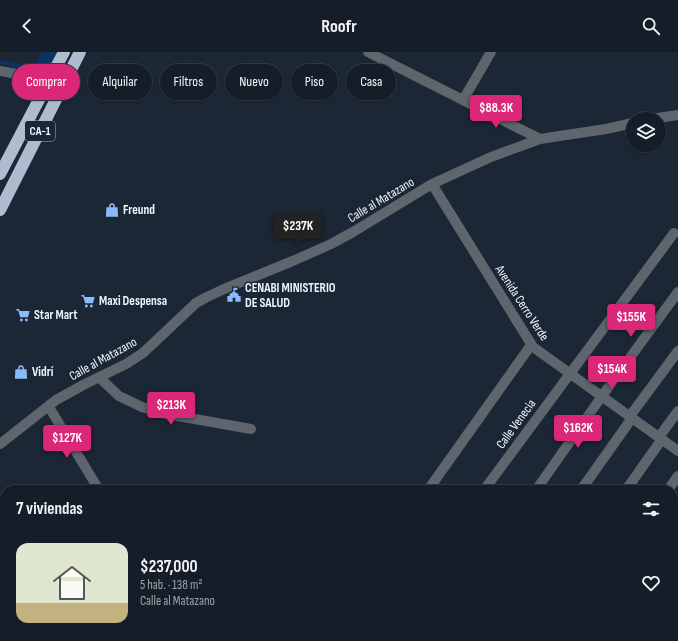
<!DOCTYPE html>
<html lang="es">
<meta charset="utf-8">
<style>
:root{--surface:#151d28;--page:#1e2630;--text:#f1f3f6;--muted:#9da2a8;--line:#343b45;--accent:#db2777}
body{margin:0;font-family:"Sofia Sans Condensed",sans-serif;background:var(--page);color:var(--text);height:100vh;display:flex;flex-direction:column;font-size:15px;white-space:nowrap}
*{box-sizing:border-box;margin:0}
p{font-size:13px;color:var(--muted)}
.icon{flex:none;width:22px;height:22px;fill:none;stroke:currentColor;stroke-width:2;stroke-linecap:round;stroke-linejoin:round}
.map{position:relative;flex:1;overflow:hidden}
.details{position:absolute;left:0px;top:433px;width:678px;height:156px;display:flex;flex-direction:column;background:var(--surface);border-radius:16px 16px 0 0;box-shadow:0 1px 3px #0004,0 0 0 1px var(--line)}
.details>*{flex:none}
.top-card{position:absolute;left:12px;top:12px;width:400px;height:36px;display:flex;gap:8px}
.buttons{position:absolute;left:626px;top:60px;display:grid;gap:8px}
.buttons a{display:grid;place-items:center;width:40px;height:40px;border-radius:50%;background:var(--surface);box-shadow:0 1px 3px #0004,0 0 0 1px var(--line);font-size:20px}
.price{position:absolute;translate:-50% -34px;padding:0 9px;border-radius:4px;background:var(--accent);color:#fff;font-size:13px;line-height:26px;filter:drop-shadow(0 1px 2px #0008)}
.price::after{content:'';position:absolute;left:50%;top:24px;width:12px;height:9px;margin-left:-6px;background:inherit;clip-path:polygon(0 0,100% 0,50% 100%)}
.price.current{background:#222;color:#fff}
ul{padding:0;list-style:none}
li{display:flex;align-items:center;gap:12px;height:100px;padding:0 16px}
li span{display:grid;place-items:center;flex:none;width:112px;height:80px;border-radius:12px;color:#555}
li>.icon{margin-inline-start:auto}
span .icon{width:48px;height:48px;fill:#fffc;stroke-width:1}
li b{font-size:17px}
h2{display:flex;justify-content:space-between;align-items:center;height:48px;padding:0 16px;font-size:17px}
.chip{padding:0 14px;border-radius:18px;background:var(--surface);box-shadow:0 1px 3px #0004,0 0 0 1px var(--line);font-size:14px;line-height:36px}
.chip.current{background:var(--accent);color:#fff}
header{display:flex;justify-content:space-between;align-items:center;height:52px;padding:0 16px;background:var(--surface);font-size:18px;font-weight:700}
.map>svg:first-child{display:block}
</style>
<header><svg class="icon" aria-label="back" viewBox="0 0 24 24"><path d="M15 5l-7 7 7 7"/></svg>Roofr<svg class="icon" aria-label="search" viewBox="0 0 24 24"><circle cx="10" cy="10" r="6"/><path d="M15 15l6 6"/></svg></header>
<div class="map">
<svg width="678" height="589" viewBox="0 0 678 589">
<rect width="100%" height="100%" fill="#1c2735"/>
<!-- green -->
<path fill="#0d3361" d="M42,0H57L47,18L42,20L0,12V8L30,14L36,10Z"/>
<g fill="none" stroke-linecap="round" stroke-linejoin="round">
<!-- minor -->
<path stroke="#5f656c" stroke-width="10" d="M368,0L540,87
M0,19L50,28L62,36
M463,48L491,0
M651,67L678,63
M432,132L533,295L678,399
M99,325L119,344L142,355L161,361L251,377
M49,355L99,438
M630,364L678,299
M659,385L678,359
M0,392L56,348L85,332L126,312L143,301L196,251L207,245L224,237L295,208L331,192L353,180L432,132L491,105L540,87L606,77L633,71
M428,438L531,293
M484,438L674,181
M536,438L602,344L678,240
M581,438L632,366
M626,438L662,387
M668,438L678,424
M673,494L678,487
M673,556L678,549
M0,565L5,566
M59,584L71,589
M416,584L423,589
M476,584L484,589
M558,584L566,589
M321,589L324,584
M378,589L382,584
M500,589L504,584
M606,589L609,584
M650,589L653,584"/>
<!-- highway -->
<path stroke="#aebcd0" stroke-width="12" d="M0,122L64,0
M0,158L80,0"/>
</g>
<!-- icons -->
<defs>
<symbol id="shop-bare" viewBox="-9 -9 18 18"><path d="M-5-2.5h2.3a2.7 3.5 0 0 1 5.4 0H5L5.5 6h-11ZM-1.5-2.5h3a1.5 2.3 0 0 0-3 0Z" fill="#89bafc" stroke="#1c2735" stroke-width="2.5" paint-order="stroke"/></symbol>
<symbol id="civic-bare" viewBox="-9 -9 18 18"><path d="M-.6-6.5H3V-4.5H.6V-3L4-1V1h2V6H-6V1h2V-1L-.6-3ZM-1.2 2.5V6h2.4V2.5Z" fill="#89bafc" stroke="#1c2735" stroke-width="2.5" paint-order="stroke"/></symbol>
<symbol id="supermarket-bare" viewBox="-9 -9 18 18"><path d="M-6-5.5h2.5l.6 2H6L4.5 2H-2.5L-4.4-4H-6ZM-1.5 3.2a1.3 1.3 0 1 0 .1 0ZM3 3.2a1.3 1.3 0 1 0 .1 0Z" fill="#89bafc" stroke="#1c2735" stroke-width="2.5" paint-order="stroke"/></symbol>
</defs>
<g fill-rule="evenodd">
<use href="#shop-bare" x="102" y="148" width="20" height="20"/>
<use href="#civic-bare" x="224" y="233" width="20" height="20"/>
<use href="#supermarket-bare" x="78" y="239" width="20" height="20"/>
<use href="#supermarket-bare" x="13" y="253" width="20" height="20"/>
<use href="#shop-bare" x="11" y="310" width="20" height="20"/>
</g>
<g text-anchor="middle" dominant-baseline="central" stroke-width="3" stroke-linejoin="round" paint-order="stroke">
<!-- shield labels -->
<rect fill="#1c2735" stroke="#aeb7c2" stroke-width="1" x="25" y="69" width="30" height="20" rx="3"/>
<g font-size="12" font-weight="bold" fill="#edf5ff">
<text x="40" y="79">CA-1</text>
</g>
<!-- street labels -->
<g font-size="13" fill="#edf5ff" stroke="#1c2735">
<text transform="translate(381 148) rotate(-31)">Calle al Matazano</text>
<text transform="translate(522 251) rotate(57)">Avenida Cerro Verde</text>
<text transform="translate(103 307) rotate(-29)">Calle al Matazano</text>
<text transform="translate(516 372) rotate(-54)">Calle Venecia</text>
</g>
<!-- poi labels -->
<g font-size="13" font-weight="bold" fill="#edf5ff" stroke="#1c2735" text-anchor="start">
<text x="123" y="158">Freund</text>
<text x="245" y="236">CENABI MINISTERIO<tspan x="245" dy="15">DE SALUD</tspan></text>
<text x="99" y="249">Maxi Despensa</text>
<text x="34" y="263">Star Mart</text>
<text x="32" y="320">Vidrí</text>
</g>
</g>
</svg>
<div class="buttons">
<a><svg class="icon" aria-label="layers" viewBox="0 0 24 24"><path d="M12 4l9 5-9 5-9-5zM3 14l9 5 9-5"/></svg></a>
</div>
<b class="price" style="left:496px;top:77px">$88.3K</b>
<b class="price current" style="left:298px;top:195px">$237K</b>
<b class="price" style="left:631px;top:286px">$155K</b>
<b class="price" style="left:612px;top:338px">$154K</b>
<b class="price" style="left:171px;top:374px">$213K</b>
<b class="price" style="left:578px;top:397px">$162K</b>
<b class="price" style="left:67px;top:407px">$127K</b>
<div class="top-card">
<a class="chip current">Comprar</a>
<a class="chip">Alquilar</a>
<a class="chip">Filtros</a>
<a class="chip">Nuevo</a>
<a class="chip">Piso</a>
<a class="chip">Casa</a>
</div>
<section class="details">
<h2>7 viviendas<svg class="icon" aria-label="filters" viewBox="0 0 24 24"><path d="M4 7h16M4 17h16"/><circle cx="9" cy="7" r="2"/><circle cx="15" cy="17" r="2"/></svg></h2>
<ul>
<li><span style="background:linear-gradient(#dfe7d0 75%,#c2b280 0)"><svg class="icon" aria-label="home" viewBox="0 0 24 24"><path d="M3 11l9-7 9 7M6 9v11h12V9"/></svg></span><div><b>$237,000</b><p>5 hab. · 138 m²</p><p>Calle al Matazano</p></div><svg class="icon" aria-label="heart" viewBox="0 0 24 24"><path d="M12 20l-8-8c-3-5 5-10 8-4 3-6 11-1 8 4z"/></svg></li>
</ul>
</section>
</div>
